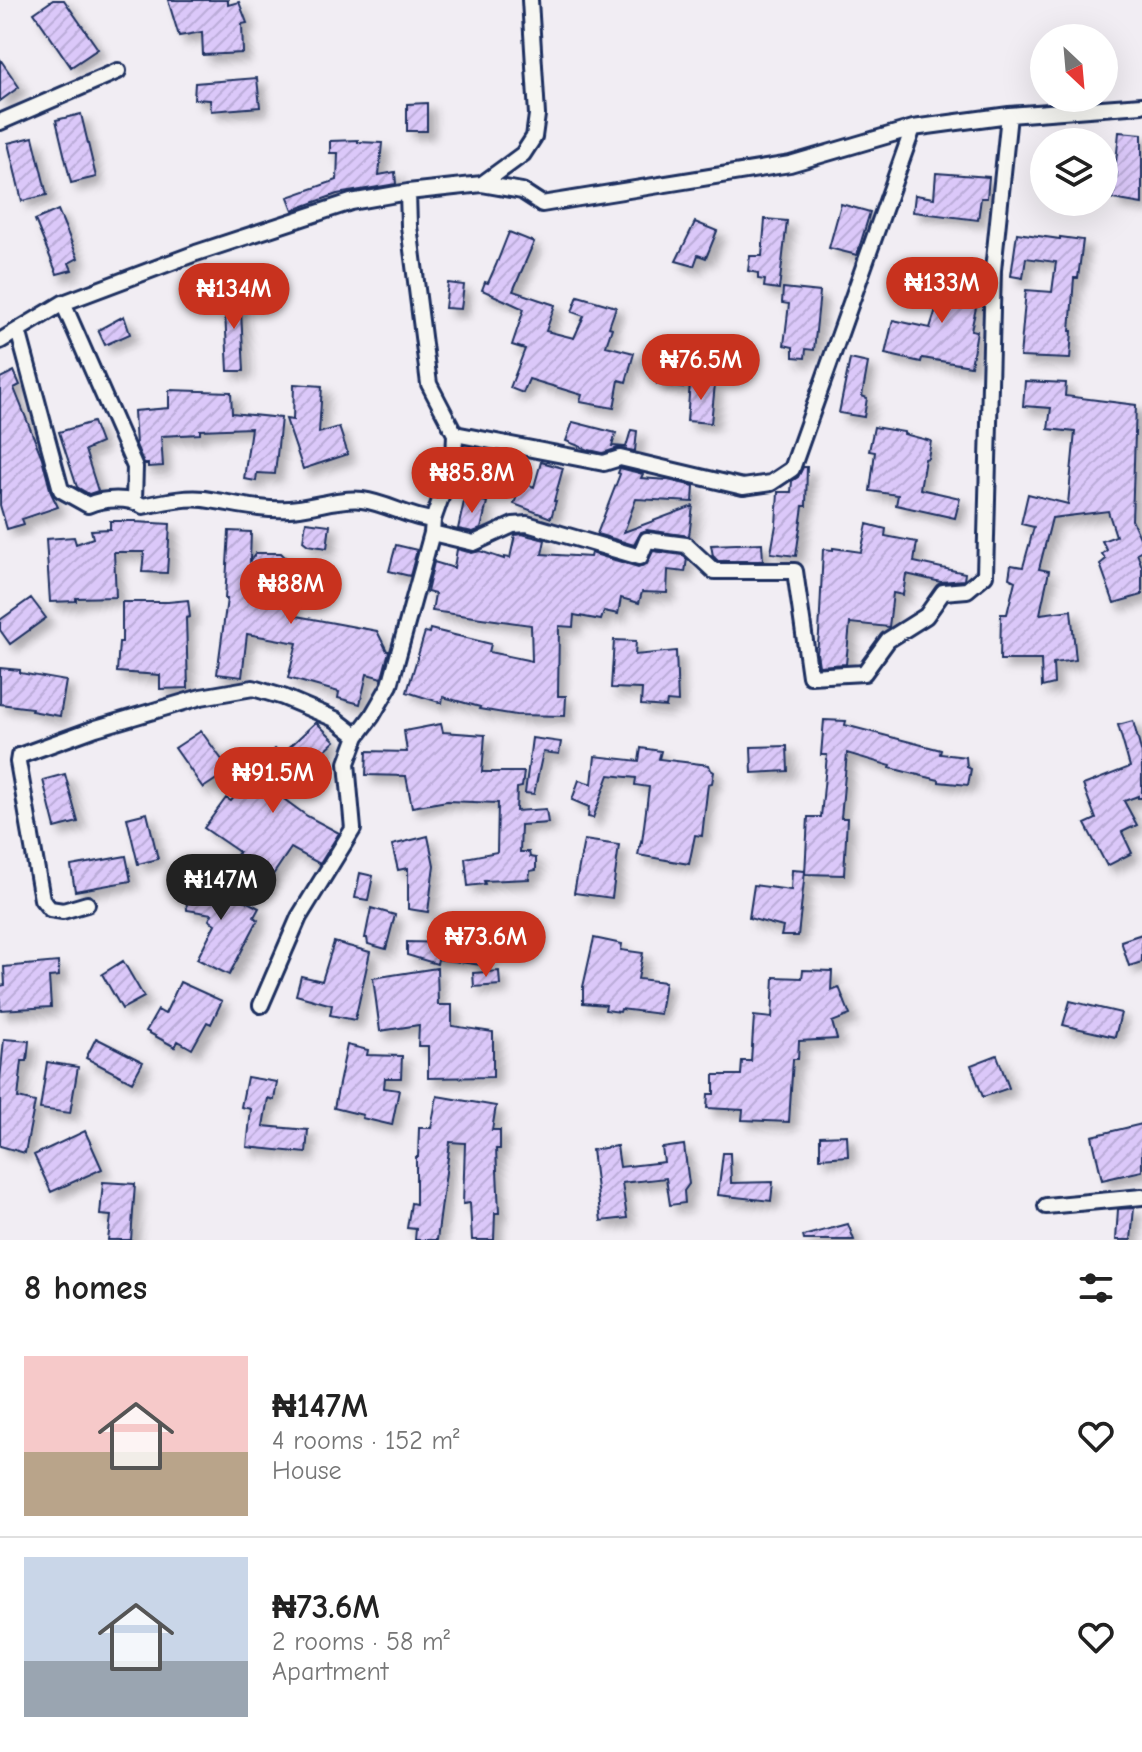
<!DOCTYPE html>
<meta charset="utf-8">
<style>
:root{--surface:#fff;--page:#f2f2f2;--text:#222;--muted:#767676;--line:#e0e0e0;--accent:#c8321e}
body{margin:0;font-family:"Comic Neue",sans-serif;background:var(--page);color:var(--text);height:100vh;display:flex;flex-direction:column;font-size:30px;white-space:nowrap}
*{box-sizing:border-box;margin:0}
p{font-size:26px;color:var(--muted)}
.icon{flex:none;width:44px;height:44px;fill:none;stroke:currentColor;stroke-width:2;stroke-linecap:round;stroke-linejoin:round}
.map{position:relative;height:1240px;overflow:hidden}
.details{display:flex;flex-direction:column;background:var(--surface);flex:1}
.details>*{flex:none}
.needle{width:52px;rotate:154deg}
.fabs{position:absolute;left:1030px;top:24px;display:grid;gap:16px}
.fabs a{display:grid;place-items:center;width:88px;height:88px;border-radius:50%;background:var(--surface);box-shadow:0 8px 32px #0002;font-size:40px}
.price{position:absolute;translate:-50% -68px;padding:0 18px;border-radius:28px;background:var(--accent);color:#fff;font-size:26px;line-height:52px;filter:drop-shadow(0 2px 4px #0008)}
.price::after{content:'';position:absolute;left:50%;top:48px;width:24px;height:18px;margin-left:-12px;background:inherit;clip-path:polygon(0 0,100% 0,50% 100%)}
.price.selected{background:#222;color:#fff}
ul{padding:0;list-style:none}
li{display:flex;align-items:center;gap:24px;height:200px;padding:0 24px}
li+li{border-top:2px solid var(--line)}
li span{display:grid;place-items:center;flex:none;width:224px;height:160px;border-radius:0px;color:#555}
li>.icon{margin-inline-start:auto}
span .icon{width:96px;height:96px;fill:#fffc;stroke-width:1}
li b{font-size:34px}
h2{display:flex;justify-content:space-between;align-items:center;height:96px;padding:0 24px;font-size:34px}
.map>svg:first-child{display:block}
</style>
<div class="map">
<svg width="1142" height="1240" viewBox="0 0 1142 1240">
<defs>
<pattern id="building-hatch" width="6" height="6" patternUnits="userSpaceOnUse" patternTransform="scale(2)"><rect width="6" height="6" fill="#dbc8f9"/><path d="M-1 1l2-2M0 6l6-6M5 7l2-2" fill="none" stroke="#bbacd8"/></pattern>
<filter id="shadow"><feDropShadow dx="7" dy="7" stdDeviation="4" flood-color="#0004"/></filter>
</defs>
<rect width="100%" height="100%" fill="#f1edf3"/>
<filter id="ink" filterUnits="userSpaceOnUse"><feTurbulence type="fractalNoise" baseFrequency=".0125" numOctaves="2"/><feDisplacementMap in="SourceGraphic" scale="16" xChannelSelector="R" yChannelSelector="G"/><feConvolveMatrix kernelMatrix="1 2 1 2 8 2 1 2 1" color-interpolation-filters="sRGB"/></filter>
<g filter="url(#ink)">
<!-- building -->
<path fill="url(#building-hatch)" stroke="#1b2f5e" stroke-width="2" filter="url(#shadow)" d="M53,0H64L98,49L71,67L34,13Z
M168,0H228V5L239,2L247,23L242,24L243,53L203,55L202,32L179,36Z
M0,59L19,87L0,101Z
M257,78L260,107L211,111L210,100L194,99L195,83Z
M427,103V131H407V104Z
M81,114L96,177L71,183L56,120Z
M1119,132L1142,134V204L1113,199L1117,173H1115Z
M33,137L47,195L22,201L8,143Z
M358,140V142L382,143L379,175L395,172L396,184L337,194L293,210L288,197L337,180L338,153H330V141Z
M936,173L989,177L987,198H981L978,220L913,212L915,195L934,198Z
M841,204L870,212L857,255L829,248Z
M58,210L78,258L69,263L72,270L57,274L35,220Z
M765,219L787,221L779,289L764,287L765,280L758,279V273L748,271L750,256H762Z
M695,222L717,231L706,258L698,255L694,266L676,261Z
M509,232L534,242L513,291L555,305L546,331L574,338L584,316L572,312L578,296L616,307L609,327L612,328L606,346L634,353L626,382L619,380L614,408L580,402L582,395L529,379L523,393L510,388L525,349L512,345L524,309L482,290L485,282L488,283L496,265Z
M1017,233L1060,239V237L1083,240L1078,278H1074L1070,331H1072L1070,359L1020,357L1026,290L1052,292L1056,262L1026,258L1023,278L1011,276Z
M943,270L983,277L971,330L977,331L971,366L922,358L921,362L885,354L893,320L930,328L937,306Z
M448,283L464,285L461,309L445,308Z
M783,288L820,292L814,350L806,349L805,358L793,357V347L784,345L789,304L782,303Z
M240,291L244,371H228L224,292Z
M124,316L130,334L105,345L98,330Z
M663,351L688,355L683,388L657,384Z
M850,359L868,363L862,396L867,398L864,417L839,413Z
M14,371L20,385L14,388L42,458L51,493L58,507L22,519L24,524L7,529L0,505V378Z
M1025,381L1066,383L1065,396L1136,405L1132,520L1142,542V550L1137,553L1142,567V595L1114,603L1100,564L1106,559L1102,554L1107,550L1102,541L1116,536L1108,511L1052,518L1039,569L1049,571L1040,614L1071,610L1076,660L1053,663L1054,684L1042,687L1041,660H1000L1001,614H1007L1015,581L1009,578L1011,565L1023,567L1034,527L1021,524L1028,494L1068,504L1075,432L1048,429L1051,408L1023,406Z
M690,382L715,384L711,423L687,421Z
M294,384L322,386L319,433L339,427L348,454L303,469L286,419L293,420Z
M169,390L231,392L232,413L281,418L275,474L257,473L256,481L244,479L251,428L200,430V434L161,436L163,466L148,467V464H144L136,445L134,411L169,408Z
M93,422L101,443L85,450L98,491L89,494L77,487L59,432Z
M573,422L616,433L612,446L626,447L631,430L637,431L635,451L618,448L603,453L589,450L566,441Z
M874,427L904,432V434L931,441L928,458L925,459L920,489L960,498L955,518L896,505L898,495L870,491L875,452L869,451Z
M541,462L563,468L554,501H556L551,518L514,504L522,482L534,487Z
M803,467H807L806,506H803L796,556L771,553L776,525L778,492H791L792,481L798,477Z
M620,468L643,474L641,478L668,480L694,486L693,502L636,499L624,532L693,506L689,536L647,530L641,532L634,545L597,534L620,474L618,473Z
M465,497L487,502L481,529L473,532L458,529Z
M110,521H136V522L170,524L167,573L142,572L144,552H114L116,597L76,598V601L50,602L46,539L74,537L76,544L93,538L91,530L110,529Z
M306,522L330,525L327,548L308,545L303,541Z
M867,524L886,529L885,536L917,542L914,562L965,573L964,580L941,582L906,574L903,595L893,593L889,627L850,623L846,664L819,666L817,653L819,634L823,549L833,550V548L861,552Z
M229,531L251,532L250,561L256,553H281L292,564L291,615L377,631L387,651H389L382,678L367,674L360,704L338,698L339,692L288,678L297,643L247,634L242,677L217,674L227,599H225Z
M522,534L545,540L542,554L590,557L591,553L638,567L647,564L653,551L682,555L687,559L685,572L668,570L667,593L642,592L639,603L621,598L618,614L604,611L601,620L574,615L573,627L559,626L558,696H566L565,716L516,715L479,709L480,707L443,697L442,703L407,692L425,632L429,633L430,629L491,644L489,652L532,661L531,625L432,611L435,594L427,592L434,562L454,568L457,549L472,553L480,551L504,559V557L510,558L515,535Z
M762,543L763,561H718L713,556L711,545Z
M396,545L417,550L410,576L389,571Z
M31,598L46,618L10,644L0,630V620Z
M188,600L190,617L186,618L188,688L160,689V675L117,672L119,642H122V602H168Z
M614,640L636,641L635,655L676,651L678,702L667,701L666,707L641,705L642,689L611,688Z
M0,668L20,670V673L66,681L60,716L31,711L32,708L0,704Z
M824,720L846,721L845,725L941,750L940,754L966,757L967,767L971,769L968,785L939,782V780L890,768L891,766L847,753L841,818H847L844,875L805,874L808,817H821L827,755H821Z
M1133,721L1142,754V798H1138V796L1124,801L1137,825L1122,832L1132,853L1107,866L1085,824L1096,819L1083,785L1130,767L1118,725Z
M316,722L335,741L305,768L299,761L273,791L307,816L339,833L320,864L291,848L264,888L230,865L239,852L204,828L226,798L231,801L275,749L281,755Z
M441,724L443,732L485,735L482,772H524L522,787L517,788L516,811L546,809L548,823L521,825L520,852H529L530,857L536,858V870L530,871L529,879L484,881L485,884L468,886L465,858L497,852L498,803L447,801L412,807L406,776L366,775L367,751L407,752L404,731Z
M201,731L225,764L220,768L224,774L203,788L175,748Z
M532,738L561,742L559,754L543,752L534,794L525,793Z
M787,746L788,771L752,773L751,747Z
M641,748L661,751L659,759L709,765L711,770L714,772L712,783L708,784L702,836L695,835L689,864L638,855L641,841L642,842L649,787L635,785L636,778L609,775L593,818L588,817L589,807L572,800L579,780L592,784L595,756L639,761Z
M65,774L78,822L55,828L43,780Z
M147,813L158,859L138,864L127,818Z
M428,836L434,865L428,912L408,909V868L398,870L392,845Z
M584,840L619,845L612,898L574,893Z
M126,856L131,881L75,891L71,866Z
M792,870L805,871L798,936H781L783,927L749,918L754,885L791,890Z
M360,873L373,876L368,900L355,898Z
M185,875L213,878L211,883L259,908L254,917L258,920L229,975L197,959L215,924L209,920L212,914L187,910Z
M371,908L395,915L386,949L368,944L367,938H365Z
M1142,934V962L1129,966L1121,941Z
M452,937L485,942L482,965L438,959L437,964L407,955V942L452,943Z
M594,938L622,944L621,950L643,953L638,979L665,982L660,1014L621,1009L620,1012L605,1010L606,1005L583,1003V987Z
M334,942L370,952L355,1020L330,1015L332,1005L296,995L301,976L322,981Z
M123,961L144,997L122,1009L102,974Z
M58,962L59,976L49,977L51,1007L0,1010V986L5,985L4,967Z
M437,968L438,1005H452V1026L493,1032V1077L428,1078V1046H418L419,1025L380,1031L373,978Z
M803,970L832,971L831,990L839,987L850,1015L832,1022L837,1039L799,1041L798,1059H793L789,1122L742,1120L743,1110L707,1108L708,1094H714V1075H741L742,1061H751L754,1016L772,1018L774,977L802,978Z
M499,971L500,985L474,987L473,973Z
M180,982L222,1001L211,1024L207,1022L192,1049L178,1041L175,1047L146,1031L158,1010L165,1014Z
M1070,1001L1121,1013L1115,1037L1063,1025Z
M96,1038L143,1062L132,1082L86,1058Z
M4,1039L29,1041L27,1061H22L18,1098L35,1102L25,1153L0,1146V1080Z
M347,1045L368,1050L367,1055L402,1056L401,1078H385L384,1088L399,1090L392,1125L362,1118L363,1115L334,1108Z
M997,1055L1009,1088L983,1097L971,1065Z
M47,1062L78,1067L70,1113L40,1109Z
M247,1077L277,1082L274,1100L268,1098L263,1126L308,1130L306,1153L247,1147L251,1109L241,1107Z
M437,1096L496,1106L492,1130H500V1149H496L499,1213H495L494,1240H472L470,1203L463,1204L465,1143L450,1142L437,1240H415L416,1229L407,1228L411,1203L416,1204V1157H418L419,1128H431Z
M1142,1124V1171L1102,1180L1092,1136Z
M85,1131L102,1169L51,1192L34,1155Z
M847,1135L848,1156L820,1158V1136Z
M684,1145L689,1184L684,1191L685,1203L670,1205L666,1178L622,1183L627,1218L601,1221L592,1150L617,1146L620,1167L664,1162L662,1148Z
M723,1153H730L731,1183L773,1182L771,1201L718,1195Z
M103,1182L135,1184L131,1240H108L111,1216L100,1215Z
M1134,1208L1131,1240H1116L1118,1209Z
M848,1224L854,1240H804L803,1236Z"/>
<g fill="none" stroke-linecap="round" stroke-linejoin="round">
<defs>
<path id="minor" d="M0,122L118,71
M482,184L523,154L534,137L537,115L530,0
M63,303L135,467L134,500
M18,330L61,490L88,505C103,498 130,497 143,506C163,502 184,497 204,499C233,503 260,511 289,509C312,508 340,497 362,500C387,503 409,518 433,520
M0,341L63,303L196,253L351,202L408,192L482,184L522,191L542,204L790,164L913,128L1009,115L1142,105
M455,434L604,463L620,458L743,487L771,483L792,469L913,128
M432,533L474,543L513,525L527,524L640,557L647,540L686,545L714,571H795L810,676L864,673L888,640L926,616L943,592L967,590L985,575L993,270L1009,115
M87,904L63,911L50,909L42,899L18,762L19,756L96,728L201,697L253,688L283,697L335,719L357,736
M261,1005L299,917L353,829L347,763L357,736L372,716L390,685L432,533L433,520L454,460L455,434L429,384L409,226L408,192
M1046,1206L1142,1197"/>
</defs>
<!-- minor casing -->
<use href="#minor" stroke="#1b2f5e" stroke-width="20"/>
<!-- minor -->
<use href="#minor" stroke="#f6f6f2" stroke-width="14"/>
</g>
</g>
</svg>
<div class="fabs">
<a><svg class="needle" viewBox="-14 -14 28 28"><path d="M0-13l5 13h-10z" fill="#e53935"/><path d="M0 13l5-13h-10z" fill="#767676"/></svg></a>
<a><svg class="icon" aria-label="layers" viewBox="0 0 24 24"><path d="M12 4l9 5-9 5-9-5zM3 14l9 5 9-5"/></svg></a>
</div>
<b class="price" style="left:942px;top:325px">₦133M</b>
<b class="price" style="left:234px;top:331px">₦134M</b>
<b class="price" style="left:701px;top:402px">₦76.5M</b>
<b class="price" style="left:472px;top:515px">₦85.8M</b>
<b class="price" style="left:291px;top:626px">₦88M</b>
<b class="price" style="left:273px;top:815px">₦91.5M</b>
<b class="price selected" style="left:221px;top:922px">₦147M</b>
<b class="price" style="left:486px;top:979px">₦73.6M</b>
</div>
<section class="details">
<h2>8 homes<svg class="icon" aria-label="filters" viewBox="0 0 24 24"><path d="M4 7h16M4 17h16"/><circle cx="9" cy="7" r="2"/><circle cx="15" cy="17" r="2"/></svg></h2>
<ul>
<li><span style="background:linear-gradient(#f6c9c9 60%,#b9a48a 0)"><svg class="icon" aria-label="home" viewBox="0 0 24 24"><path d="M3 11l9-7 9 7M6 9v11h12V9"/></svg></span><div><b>₦147M</b><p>4 rooms · 152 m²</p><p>House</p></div><svg class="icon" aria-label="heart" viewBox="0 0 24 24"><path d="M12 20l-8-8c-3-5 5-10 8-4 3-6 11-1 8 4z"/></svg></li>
<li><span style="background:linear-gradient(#c9d6e8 65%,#9aa5b1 0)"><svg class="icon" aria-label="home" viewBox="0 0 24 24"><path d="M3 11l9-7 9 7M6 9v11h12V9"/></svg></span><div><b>₦73.6M</b><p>2 rooms · 58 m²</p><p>Apartment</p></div><svg class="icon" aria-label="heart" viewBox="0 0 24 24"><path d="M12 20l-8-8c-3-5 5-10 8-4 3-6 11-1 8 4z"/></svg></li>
</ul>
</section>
